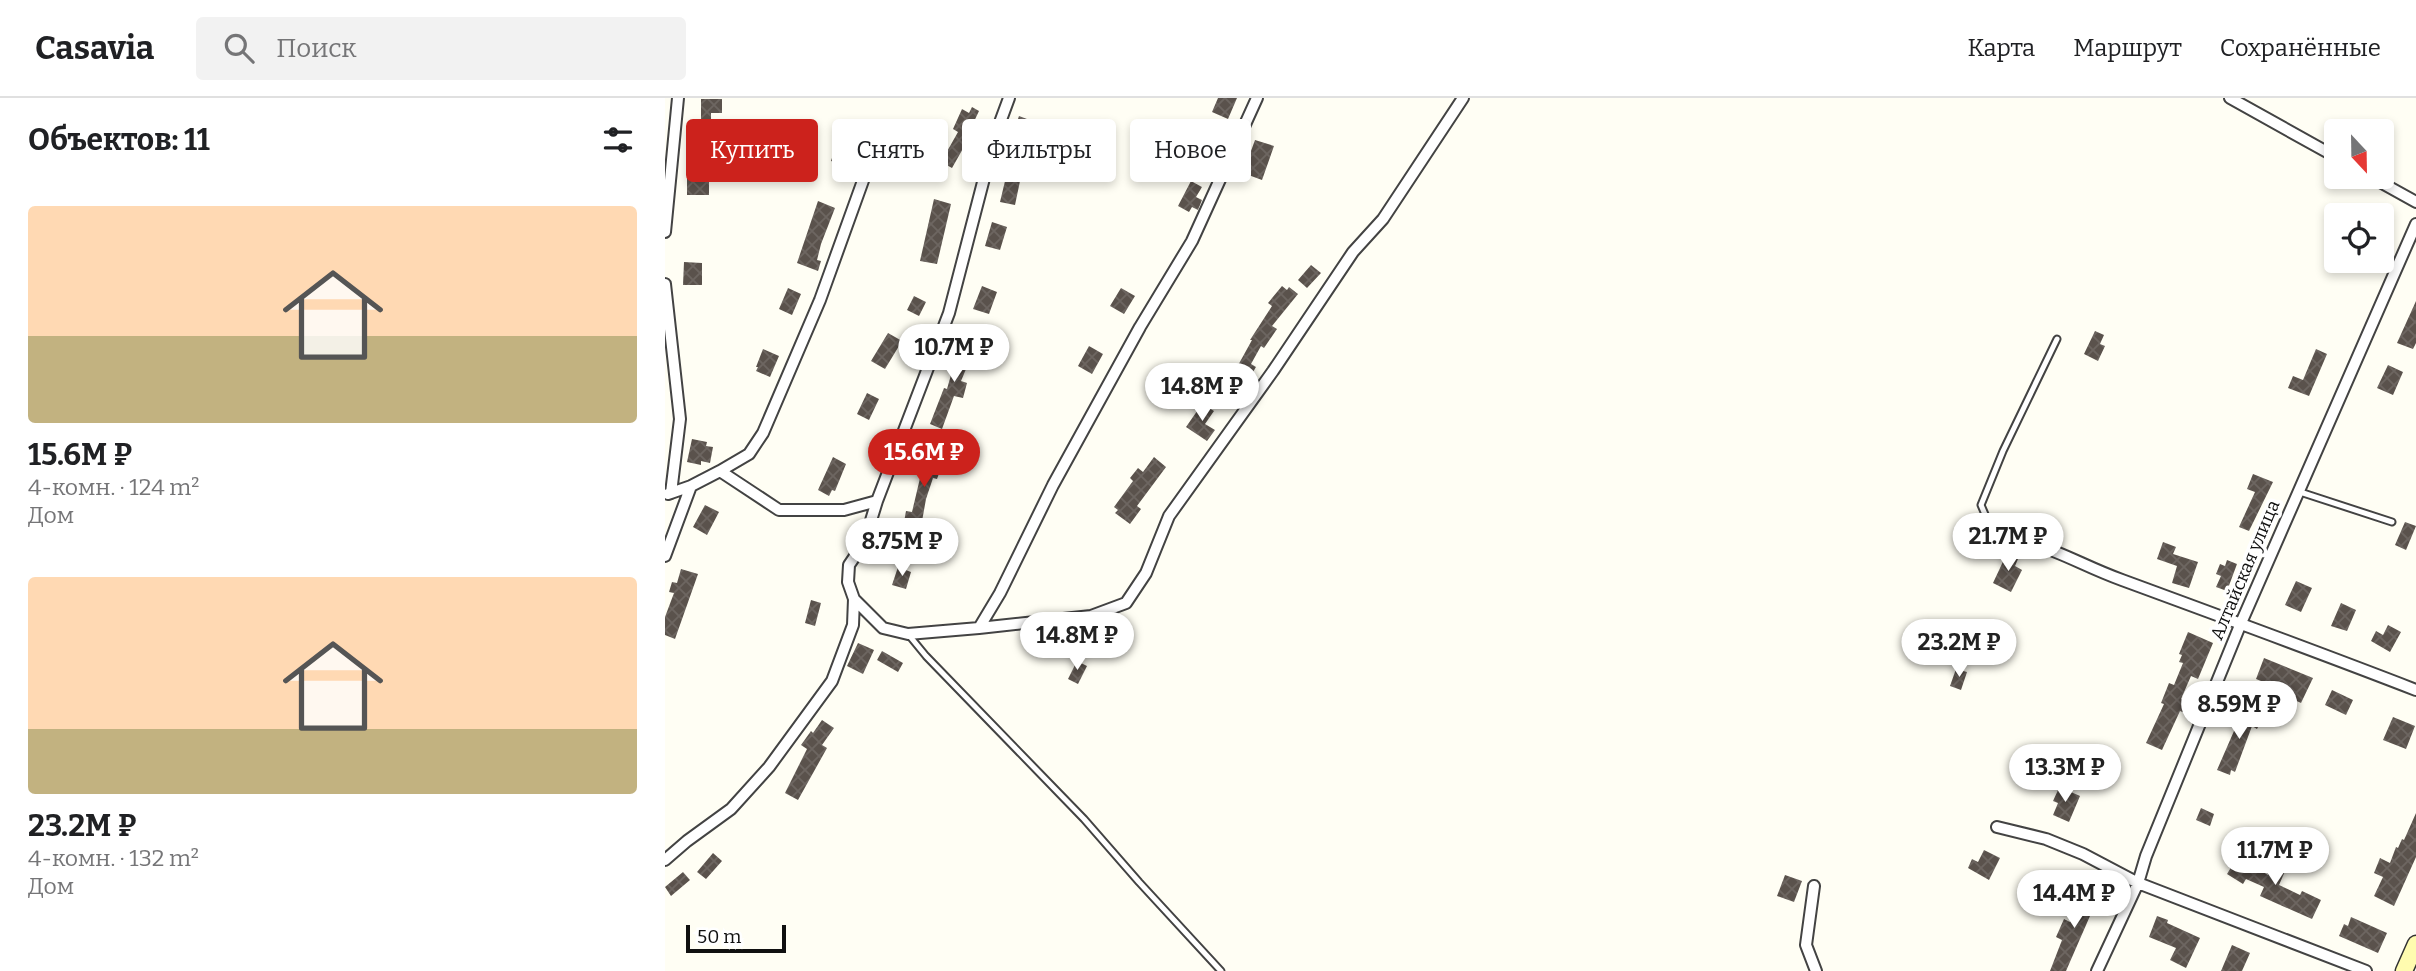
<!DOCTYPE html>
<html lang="ru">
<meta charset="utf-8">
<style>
:root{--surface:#fff;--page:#f2f2f2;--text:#202124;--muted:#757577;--line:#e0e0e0;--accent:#cc221c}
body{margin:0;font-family:Bitter,serif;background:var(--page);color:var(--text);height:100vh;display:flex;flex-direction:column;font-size:26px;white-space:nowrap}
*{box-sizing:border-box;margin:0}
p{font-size:23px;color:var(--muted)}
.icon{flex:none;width:38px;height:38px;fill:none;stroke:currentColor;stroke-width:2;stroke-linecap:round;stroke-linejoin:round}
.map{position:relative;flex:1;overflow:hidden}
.side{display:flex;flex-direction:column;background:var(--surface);width:665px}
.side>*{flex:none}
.guide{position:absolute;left:21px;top:21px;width:665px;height:63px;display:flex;gap:14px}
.needle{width:46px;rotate:158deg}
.tools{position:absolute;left:1659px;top:21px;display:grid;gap:14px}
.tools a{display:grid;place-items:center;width:70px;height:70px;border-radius:7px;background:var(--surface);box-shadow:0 4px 10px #0003;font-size:35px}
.scale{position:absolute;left:21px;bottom:18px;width:100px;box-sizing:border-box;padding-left:7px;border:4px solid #101010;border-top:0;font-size:19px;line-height:24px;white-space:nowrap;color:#101010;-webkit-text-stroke:5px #fff;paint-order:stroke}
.price{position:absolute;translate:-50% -60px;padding:0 16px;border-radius:24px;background:#fff;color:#222;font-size:23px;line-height:46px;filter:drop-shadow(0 2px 4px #0008)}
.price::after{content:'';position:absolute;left:50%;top:42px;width:21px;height:16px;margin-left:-10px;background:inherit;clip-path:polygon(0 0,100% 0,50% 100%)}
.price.active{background:var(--accent);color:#fff}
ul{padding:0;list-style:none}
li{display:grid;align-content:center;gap:14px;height:371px;padding:0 28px}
li span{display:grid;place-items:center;height:217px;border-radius:7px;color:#555}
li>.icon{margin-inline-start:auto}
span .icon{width:126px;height:126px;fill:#fffc;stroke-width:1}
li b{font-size:30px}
h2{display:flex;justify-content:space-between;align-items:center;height:84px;padding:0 28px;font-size:30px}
.tag{padding:0 24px;border-radius:7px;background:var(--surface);box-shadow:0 4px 10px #0003;font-size:24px;line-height:63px}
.tag.active{background:var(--accent);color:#fff}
header{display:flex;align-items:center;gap:42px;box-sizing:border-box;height:98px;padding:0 35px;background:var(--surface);border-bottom:2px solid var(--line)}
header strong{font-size:33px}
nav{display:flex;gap:38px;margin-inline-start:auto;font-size:24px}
.search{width:490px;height:63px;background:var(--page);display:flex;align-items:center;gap:18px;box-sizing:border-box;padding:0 24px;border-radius:7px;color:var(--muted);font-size:26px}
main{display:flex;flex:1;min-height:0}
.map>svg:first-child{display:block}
</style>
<header>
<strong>Casavia</strong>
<div class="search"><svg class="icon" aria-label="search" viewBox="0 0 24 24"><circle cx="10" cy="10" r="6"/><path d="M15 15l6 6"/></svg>Поиск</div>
<nav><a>Карта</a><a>Маршрут</a><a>Сохранённые</a></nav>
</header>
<main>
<section class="side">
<h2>Объектов: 11<svg class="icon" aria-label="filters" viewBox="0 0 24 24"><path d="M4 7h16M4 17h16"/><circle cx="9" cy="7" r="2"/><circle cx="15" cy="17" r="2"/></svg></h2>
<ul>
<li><span style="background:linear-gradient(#ffd9b3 60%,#c2b280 0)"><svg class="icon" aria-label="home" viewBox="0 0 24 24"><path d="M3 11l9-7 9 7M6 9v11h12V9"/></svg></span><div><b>15.6M ₽</b><p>4-комн. · 124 m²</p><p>Дом</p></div></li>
<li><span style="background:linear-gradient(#ffd9b3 70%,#c2b280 0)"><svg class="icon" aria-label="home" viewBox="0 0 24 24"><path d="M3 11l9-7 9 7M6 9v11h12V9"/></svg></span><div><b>23.2M ₽</b><p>4-комн. · 132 m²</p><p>Дом</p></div></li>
</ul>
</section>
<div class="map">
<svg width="1751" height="873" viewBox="0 0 1751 873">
<defs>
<pattern id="building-cross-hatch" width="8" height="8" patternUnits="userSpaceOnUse" patternTransform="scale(1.75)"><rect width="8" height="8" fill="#5a524c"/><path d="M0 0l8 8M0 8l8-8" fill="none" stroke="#6d6661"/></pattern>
</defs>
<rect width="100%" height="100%" fill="#fffef4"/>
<!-- building -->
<path fill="url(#building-cross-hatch)" d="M553,0H572L563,21L547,14Z
M36,1H57V15H46V25H36Z
M307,9L314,13L305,32L308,33L287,70L276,64L293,34L288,31L297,11L304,15Z
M354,18L375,26L359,64L350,107L335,104L351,37L348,36Z
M174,38L193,44L185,69L166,63Z
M25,40L42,41L41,79H44V97H22V51H25Z
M590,42L609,48L597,82L578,75Z
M526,83L537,89L531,99L537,102L533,112L527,109L524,114L513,108Z
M269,101L286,106L272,166L255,163Z
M153,103L170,110L156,146L152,162L156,163L153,173L132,165Z
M327,124L342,129L335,152L320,148Z
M19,164L37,165V187H18Z
M646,167L656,175L642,190L633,182Z
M317,188L332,194L324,216L308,211Z
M617,188L622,192L624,189L633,196L607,228L612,231L599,250L596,248L586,266L591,269L585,279L571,271L587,242H585L607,208L603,205Z
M123,190L136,196L127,217L114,211Z
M456,190L470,198L459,216L445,208Z
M249,198L261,204L254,218L242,212Z
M1751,203V245L1748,251L1732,245Z
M1430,233L1439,237L1435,246L1440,248L1433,263L1419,256Z
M223,235L237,243L220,271L206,263Z
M295,242L307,247L305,250L309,252L296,283L302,285L298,300L289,298L277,331L265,326L279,290L282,291L290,263L287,262Z
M424,248L438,256L427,276L413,268Z
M98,251L114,258L105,279L91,273L93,269H91Z
M1651,251L1662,256L1644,298L1623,290L1628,278L1638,282Z
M1723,267L1738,274L1728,297L1712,290Z
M555,292L571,300L566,310L550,301Z
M202,295L214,301L204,322L192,316Z
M537,306L549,313L540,326L550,332L542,343L521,329Z
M27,341L42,344L41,348L48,349L45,365L36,363V367L22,364Z
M262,349L281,356L272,381L268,380L261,401L254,440L242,438L245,425L239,424L241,413L247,414L256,376L252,375Z
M168,359L181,366L170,393L167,392L164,398L153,392Z
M489,359L501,369L472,408L476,411L465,426L450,415L453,412L449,409L468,383L465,380L473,370L478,374Z
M1588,376L1608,384L1584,433L1574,429L1590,394L1582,391Z
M40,407L54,414L42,437L28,429Z
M1740,424L1751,428L1741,452L1730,447Z
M1498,444L1511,449L1508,456L1533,464L1524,490L1507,485L1512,468L1492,461Z
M1342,455L1353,461L1350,468L1357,472L1346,494L1328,485Z
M1562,462L1572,466L1562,493L1551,489L1556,478L1551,476L1555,466L1560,468Z
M233,469L246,474L241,491L227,487Z
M16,471L33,476L10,541L0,537V519L9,495L4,494L7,484L12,485Z
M1631,483L1647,490L1636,514L1620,507Z
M146,502L156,505L150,528L140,525Z
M1676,505L1691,512L1682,533L1666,528Z
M1723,527L1736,534L1725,554L1706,543L1711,533L1718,537Z
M1523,534L1548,545L1533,581L1526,578L1516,601L1524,605L1520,615L1515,613L1497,652L1481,645L1499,606L1496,605L1504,585L1509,587L1518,565L1514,564L1517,557L1514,556Z
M193,545L209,552L198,576L182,568Z
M217,553L238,565L233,574L212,562Z
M1599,560L1648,580L1636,605L1619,597L1621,593L1591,581Z
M412,563L422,568L413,586L403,581Z
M1291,571L1302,574L1296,592L1285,588Z
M1667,592L1688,602L1681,617L1660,607Z
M1579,610L1598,619L1592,631L1587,628L1570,674L1566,672L1565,677L1552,672Z
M1728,619L1750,628L1741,651L1718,642Z
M157,622L169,630L157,647L162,650L133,702L120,695L142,651L136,647L146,633L148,635Z
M1397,690L1415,698L1404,724L1388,717L1393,705L1388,703L1393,692L1395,693Z
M1536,710L1549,716L1545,728L1531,722Z
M1751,715V759L1729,808L1709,798L1718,779L1709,775L1715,760L1725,765L1731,749L1733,750L1737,741L1739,742Z
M1319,752L1335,760L1324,782L1303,770L1307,761L1313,764Z
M48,755L57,763L41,781L32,774Z
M1573,758L1603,777L1609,765L1621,771L1614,787L1635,797L1637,793L1656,802L1647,821L1595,798L1599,789L1581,781L1578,786L1562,776Z
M18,774L25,782L6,798L0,789Z
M1120,777L1137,783L1129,804L1112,798Z
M1420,789L1435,795L1401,873H1385L1397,842L1391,839L1399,821L1405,824Z
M1492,818L1503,822L1502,825L1535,840L1521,870L1505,862L1511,850L1484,839Z
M1686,819L1722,835L1713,855L1674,838L1679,826L1683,828Z
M1567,847L1585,855L1577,873H1556Z"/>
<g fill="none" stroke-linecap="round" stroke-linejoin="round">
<defs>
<path id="lane" d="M1632,393L1727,424
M1337,438L1322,421L1316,407L1338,353L1392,241
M243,536L261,558L419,721L474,784L556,873"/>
<path id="street" d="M592,0L527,143L475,229L388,387L335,495L314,530L426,518L461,505L481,475L504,418L608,273L688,154L718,121L798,0
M1565,0L1671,59
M1706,79L1751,104
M0,134L13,0
M0,186L15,321L6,395L3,396
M55,373L84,356L98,335L155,202L204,66
M6,395L26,388L55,373L114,412H179L212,403L199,445L184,467L183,484L189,501L218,530L243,536L314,530
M212,403L284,215L330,38L344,0
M1322,439C1377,440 1407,464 1457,482C1555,518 1653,554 1751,592
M0,458L26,388
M1332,729L1381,741L1418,756L1473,785L1701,873
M0,762L22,743L66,711L104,669L167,583L188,527L189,501
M1149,788L1141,847L1151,873
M1432,873L1473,785L1481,758L1576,525L1751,126"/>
<path id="secondary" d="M1739,873L1751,846"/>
</defs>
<!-- lane casing -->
<use href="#lane" stroke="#434343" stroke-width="9"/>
<!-- street casing -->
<use href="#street" stroke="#434343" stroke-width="14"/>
<!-- secondary casing -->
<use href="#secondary" stroke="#323232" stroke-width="19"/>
<!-- lane -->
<use href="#lane" stroke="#fff" stroke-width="5"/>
<!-- street -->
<use href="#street" stroke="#fff" stroke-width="10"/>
<!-- secondary -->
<use href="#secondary" stroke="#fffcaf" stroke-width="16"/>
</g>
<g text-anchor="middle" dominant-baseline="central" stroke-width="7" stroke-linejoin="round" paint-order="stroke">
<!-- street labels -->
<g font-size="18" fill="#101010" stroke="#fff">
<text transform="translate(1580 472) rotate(-67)">Алтайская улица</text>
</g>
</g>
</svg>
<div class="tools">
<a><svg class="needle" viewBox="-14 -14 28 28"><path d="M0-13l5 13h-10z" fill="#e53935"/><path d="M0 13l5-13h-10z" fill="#757577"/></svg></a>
<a><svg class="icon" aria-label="locate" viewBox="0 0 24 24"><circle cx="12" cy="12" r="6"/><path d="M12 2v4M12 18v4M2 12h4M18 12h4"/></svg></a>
</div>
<div class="scale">50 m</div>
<b class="price" style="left:289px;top:286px">10.7M ₽</b>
<b class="price" style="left:537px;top:325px">14.8M ₽</b>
<b class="price active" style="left:259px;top:391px">15.6M ₽</b>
<b class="price" style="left:1343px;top:475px">21.7M ₽</b>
<b class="price" style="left:237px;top:480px">8.75M ₽</b>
<b class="price" style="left:412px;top:574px">14.8M ₽</b>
<b class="price" style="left:1294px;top:581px">23.2M ₽</b>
<b class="price" style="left:1574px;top:643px">8.59M ₽</b>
<b class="price" style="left:1400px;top:706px">13.3M ₽</b>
<b class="price" style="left:1610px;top:789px">11.7M ₽</b>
<b class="price" style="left:1409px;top:832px">14.4M ₽</b>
<div class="guide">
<a class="tag active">Купить</a>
<a class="tag">Снять</a>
<a class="tag">Фильтры</a>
<a class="tag">Новое</a>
</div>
</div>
</main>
